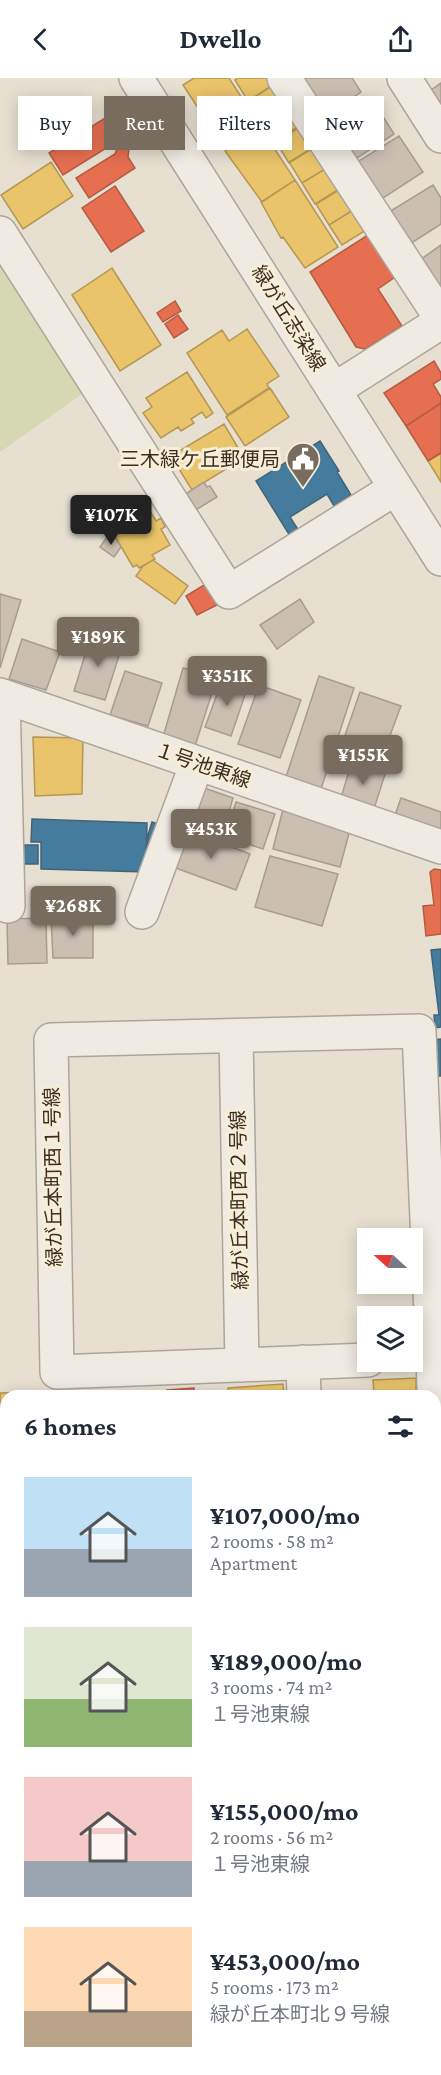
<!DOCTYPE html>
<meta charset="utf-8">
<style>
:root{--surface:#fff;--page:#f6f6f7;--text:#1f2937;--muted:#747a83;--accent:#786c5e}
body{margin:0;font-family:"Crimson Pro","Noto Sans JP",serif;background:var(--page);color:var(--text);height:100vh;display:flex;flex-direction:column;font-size:22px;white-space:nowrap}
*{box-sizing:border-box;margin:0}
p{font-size:20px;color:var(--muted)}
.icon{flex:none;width:33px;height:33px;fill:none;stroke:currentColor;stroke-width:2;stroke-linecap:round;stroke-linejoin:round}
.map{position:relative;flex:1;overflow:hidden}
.sheet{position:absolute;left:0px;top:1312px;width:441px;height:686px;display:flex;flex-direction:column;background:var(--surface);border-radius:18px 18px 0 0;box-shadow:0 3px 15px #0003}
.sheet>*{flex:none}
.top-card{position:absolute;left:18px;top:18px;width:405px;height:54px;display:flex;gap:12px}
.needle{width:39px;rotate:291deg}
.controls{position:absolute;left:357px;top:1150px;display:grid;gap:12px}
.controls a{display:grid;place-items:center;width:66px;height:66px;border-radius:0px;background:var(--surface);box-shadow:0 3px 15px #0003;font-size:30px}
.price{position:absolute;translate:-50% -51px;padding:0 14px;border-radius:6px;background:var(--accent);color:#fff;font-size:20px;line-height:39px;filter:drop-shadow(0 2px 3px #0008)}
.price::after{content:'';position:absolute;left:50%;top:36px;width:18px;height:14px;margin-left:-9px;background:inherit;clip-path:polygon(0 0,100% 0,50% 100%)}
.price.on{background:#222;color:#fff}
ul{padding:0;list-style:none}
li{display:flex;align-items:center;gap:18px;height:150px;padding:0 24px}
li span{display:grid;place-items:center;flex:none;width:168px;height:120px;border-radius:0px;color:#555}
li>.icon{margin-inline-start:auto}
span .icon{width:72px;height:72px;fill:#fffc;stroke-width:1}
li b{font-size:26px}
h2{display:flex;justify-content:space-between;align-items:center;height:72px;padding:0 24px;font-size:26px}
.tag{padding:0 21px;border-radius:0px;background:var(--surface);box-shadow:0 3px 15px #0003;font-size:21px;line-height:54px}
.tag.on{background:var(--accent);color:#fff}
header{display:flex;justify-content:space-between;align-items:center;height:78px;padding:0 24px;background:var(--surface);font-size:27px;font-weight:700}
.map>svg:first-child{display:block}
</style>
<header><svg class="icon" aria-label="back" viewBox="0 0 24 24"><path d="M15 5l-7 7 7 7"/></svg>Dwello<svg class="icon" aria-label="share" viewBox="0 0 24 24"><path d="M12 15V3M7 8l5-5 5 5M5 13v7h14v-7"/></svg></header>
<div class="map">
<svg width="441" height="1997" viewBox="0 0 441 1997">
<rect width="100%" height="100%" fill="#e7e0d1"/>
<!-- green -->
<path fill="#d6d7b3" d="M0,187L82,316L0,374Z
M435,1677H441V1997H0V1715H6V1992H435Z"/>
<!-- homes -->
<path fill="#e9c46a" stroke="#b59754" stroke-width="1.5" d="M194,0H229L261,50L227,72L204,34L202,36L183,7Z
M238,0H274L277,5L248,23L235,2Z
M277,4L291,26L259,46L248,23Z
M292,25L304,45L275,63L263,43Z
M305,46L318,67L289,85L276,64Z
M261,50L268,59L270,58L275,65L272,67L295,102L262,124L225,73Z
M317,67L330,88L302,105L289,84Z
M51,84L73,118L23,151L1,117Z
M330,88L344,108L315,126L302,105Z
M295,102L338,169L305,190L283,159L281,160L261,124Z
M344,109L358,129L329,147L316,126Z
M358,129L371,149L342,167L329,147Z
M112,190L161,267L120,293L72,217Z
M247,251L279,298L267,306L269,310L227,337L187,275L222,252L229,263Z
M187,294L213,335L206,340L202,334L191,341L194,345L181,353L178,349L161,360L143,335L152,329L146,320Z
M270,310L289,339L245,368L226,339Z
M224,346L244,380L192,412L171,378Z
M441,375V404L428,383Z
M150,433L156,443L161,440L165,449L161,451L170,467L152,477L155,481L139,490L137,487L133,489L113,455Z
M153,482L188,508L175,526L136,498L143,488Z
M33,659L83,660L82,716L35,718Z
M416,1300V1318H374L373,1302Z
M283,1306L284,1318H229L228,1310Z
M32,1314V1318H6V1342H0V1315Z
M0,1348H6V1373L0,1374Z
M0,1413H6V1438H0Z
M0,1443H6V1474H0Z"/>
<!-- shops -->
<path fill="#e76f51" stroke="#b45c42" stroke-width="1.5" d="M110,37L124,59L63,97L49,75Z
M122,67L129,70L128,79L135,90L89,120L76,100L115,76L117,71Z
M115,108L144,153L111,174L82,130Z
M371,155L398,197L378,211L402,248L365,271L356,269L310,194Z
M175,223L181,233L163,244L157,235Z
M178,237L188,251L174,260L165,246Z
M434,283L441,295V301L433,306L441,319V325L406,348L384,315Z
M441,325V375L428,383L406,348Z
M204,507L217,527L197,537L186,518Z
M434,791L441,792V856L426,858L423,828L434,827L430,794Z
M194,1310V1318H167V1312Z"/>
<!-- public -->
<path fill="#457b9d" stroke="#436478" stroke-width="1.5" d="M320,363L339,393L337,394L351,417L334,428L327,416L290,439L299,453L290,458L256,403Z
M32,741L147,745L146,794L41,791V764H31Z
M152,744L164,748L155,771L147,768L148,757Z
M22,767H38V786H22Z
M441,871V949L435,950L434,937H439L431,872Z
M441,961V998H437L434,962Z"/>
<!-- building -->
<path fill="#cbbfb2" stroke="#a89c90" stroke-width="1.5" d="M298,0H352L361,14L323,40Z
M441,5V27L431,12Z
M372,21L394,56L354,82L333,48Z
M399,58L423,94L380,122L354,86Z
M433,107L441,120V146L410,166L389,134Z
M441,167V211L417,184Z
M204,404L207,409L210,408L217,419L194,433L184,417Z
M109,456L116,461L121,469L114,479L100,469Z
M0,516L21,522L0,590Z
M300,521L314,544L277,571L260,547Z
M91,557L122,568L105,622L74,613Z
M22,561L60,574L46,612L9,601Z
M183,590L217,599L195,668L163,659Z
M125,593L162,605L148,648L110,637Z
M319,598L354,610L321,711L286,699Z
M223,600L248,608L231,658L205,649Z
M259,607L301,622L280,680L238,666Z
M360,614L401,628L380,684L341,669Z
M352,683L386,693L373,734L340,723Z
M193,706L233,720L221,761L178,745Z
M401,720L441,734V758L393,743Z
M236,724L275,736L263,771L225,758Z
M283,731L351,748L340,789L273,771Z
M187,752L250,776L236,812L173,789Z
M270,778L338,796L322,848L255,829Z
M93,838V880H53L51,840Z
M46,840L47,885L8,886L7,841Z
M157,1314L158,1318H134V1315Z"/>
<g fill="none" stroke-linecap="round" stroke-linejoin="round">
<defs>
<path id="minor" d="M136,0L441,481
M284,0L441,240
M404,0L441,58
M0,155L229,514L396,410
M334,312L441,244
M0,617L441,769
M3,618L8,828
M142,834L197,685
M236,958L242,1287
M368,1282L57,1294L51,962L419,953L440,1449H435
M303,1284L304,1318"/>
<path id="major" d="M435,1596L441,1595
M0,1627L6,1626"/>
</defs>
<!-- minor casing -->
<use href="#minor" stroke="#ada599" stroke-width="36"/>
<!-- major casing -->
<use href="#major" stroke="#928b80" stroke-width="36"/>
<!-- minor -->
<use href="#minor" stroke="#efebe3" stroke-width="33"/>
<!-- major -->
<use href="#major" stroke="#e6e1d4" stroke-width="33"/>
<defs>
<path id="rail" d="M435,1548H441
M0,1581L6,1580"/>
</defs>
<!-- rail casing -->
<use href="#rail" stroke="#afaaa2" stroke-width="7"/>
<!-- rail -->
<use href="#rail" stroke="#f7eed8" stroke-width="4.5" stroke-dasharray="14" stroke-linecap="butt"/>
</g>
<!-- icons -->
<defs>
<symbol id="civic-pin" viewBox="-11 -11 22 30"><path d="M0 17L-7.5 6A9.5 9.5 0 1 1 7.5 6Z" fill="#786c5e" stroke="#f7eed8"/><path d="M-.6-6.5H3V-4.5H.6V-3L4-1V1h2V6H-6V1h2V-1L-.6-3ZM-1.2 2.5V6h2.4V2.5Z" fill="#fff"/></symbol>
</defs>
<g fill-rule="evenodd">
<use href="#civic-pin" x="284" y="362" width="38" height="52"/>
</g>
<g text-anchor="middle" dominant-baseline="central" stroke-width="6" stroke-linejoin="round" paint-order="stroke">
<!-- street labels -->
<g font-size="20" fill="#3d2e20" stroke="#f7eed8">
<text transform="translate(289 240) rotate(58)">緑が丘志染線</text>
<text transform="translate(203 687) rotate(19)">１号池東線</text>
<text transform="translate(53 1099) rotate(-91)">緑が丘本町西１号線</text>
<text transform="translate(239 1122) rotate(-91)">緑が丘本町西２号線</text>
</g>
<!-- poi labels -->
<g font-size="20" fill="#3d2e20" stroke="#f7eed8" text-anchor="end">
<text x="280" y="381">三木緑ケ丘郵便局</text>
</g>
</g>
</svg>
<div class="controls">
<a><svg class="needle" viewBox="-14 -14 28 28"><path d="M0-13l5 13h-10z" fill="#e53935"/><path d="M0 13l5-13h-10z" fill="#747a83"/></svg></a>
<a><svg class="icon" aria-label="layers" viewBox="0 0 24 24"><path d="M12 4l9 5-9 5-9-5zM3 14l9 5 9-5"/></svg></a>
</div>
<b class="price on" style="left:111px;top:468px">¥107K</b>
<b class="price" style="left:98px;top:590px">¥189K</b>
<b class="price" style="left:227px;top:629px">¥351K</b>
<b class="price" style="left:363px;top:708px">¥155K</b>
<b class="price" style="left:211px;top:782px">¥453K</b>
<b class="price" style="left:73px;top:859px">¥268K</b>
<div class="top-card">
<a class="tag">Buy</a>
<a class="tag on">Rent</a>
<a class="tag">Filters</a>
<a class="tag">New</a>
</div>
<section class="sheet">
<h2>6 homes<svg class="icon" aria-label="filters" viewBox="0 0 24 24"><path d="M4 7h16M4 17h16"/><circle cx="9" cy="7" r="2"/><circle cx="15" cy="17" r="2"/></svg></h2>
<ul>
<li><span style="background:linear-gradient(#bfe0f5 60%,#9aa5b1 0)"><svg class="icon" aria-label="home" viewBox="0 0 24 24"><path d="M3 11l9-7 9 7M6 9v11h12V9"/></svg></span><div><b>¥107,000/mo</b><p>2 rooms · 58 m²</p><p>Apartment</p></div></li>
<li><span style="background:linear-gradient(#dfe7d0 60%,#8fb573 0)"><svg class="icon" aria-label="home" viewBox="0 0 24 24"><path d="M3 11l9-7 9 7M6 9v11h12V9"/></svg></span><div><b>¥189,000/mo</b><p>3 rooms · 74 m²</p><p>１号池東線</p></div></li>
<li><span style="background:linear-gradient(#f6c9c9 70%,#9aa5b1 0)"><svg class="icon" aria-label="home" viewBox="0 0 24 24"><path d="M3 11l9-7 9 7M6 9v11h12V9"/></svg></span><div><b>¥155,000/mo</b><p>2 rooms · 56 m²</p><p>１号池東線</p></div></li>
<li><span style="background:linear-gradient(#ffd9b3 70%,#b9a48a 0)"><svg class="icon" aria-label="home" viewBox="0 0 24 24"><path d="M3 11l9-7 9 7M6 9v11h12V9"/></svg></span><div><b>¥453,000/mo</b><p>5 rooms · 173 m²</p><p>緑が丘本町北９号線</p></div></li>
</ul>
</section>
</div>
